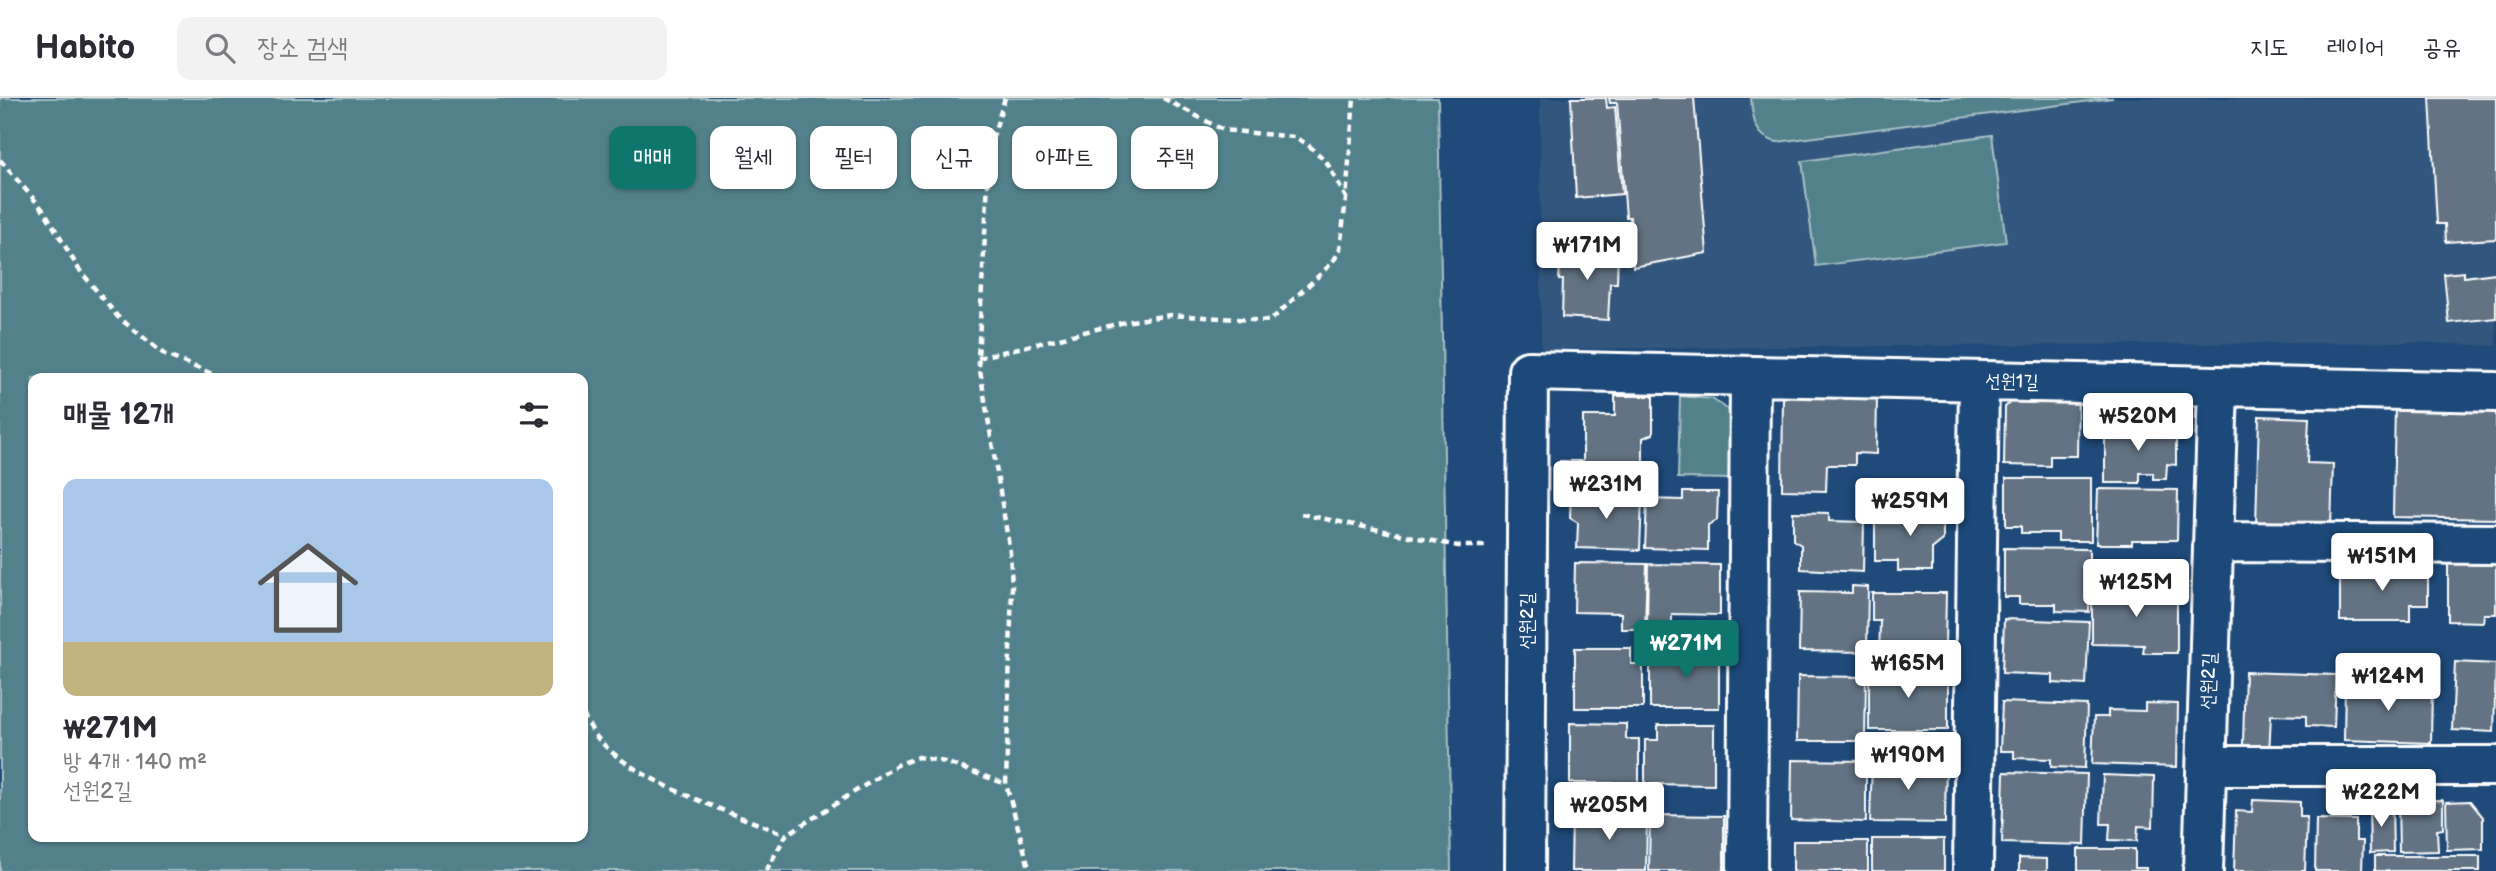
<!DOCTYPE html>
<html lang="ko">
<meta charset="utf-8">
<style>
:root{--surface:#fff;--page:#f2f2f3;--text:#2b2b33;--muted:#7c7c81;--line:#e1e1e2;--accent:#0f766e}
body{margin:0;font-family:"Balsamiq Sans","Poor Story",sans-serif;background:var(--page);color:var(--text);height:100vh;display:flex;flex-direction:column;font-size:26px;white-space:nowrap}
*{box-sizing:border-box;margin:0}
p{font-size:23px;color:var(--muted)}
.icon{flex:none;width:38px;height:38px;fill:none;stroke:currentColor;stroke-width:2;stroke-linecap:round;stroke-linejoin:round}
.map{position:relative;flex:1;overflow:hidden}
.details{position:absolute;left:28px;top:275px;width:560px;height:469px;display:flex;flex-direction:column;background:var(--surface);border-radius:14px;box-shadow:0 2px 5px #0004}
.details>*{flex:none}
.hud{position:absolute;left:609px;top:28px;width:665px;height:63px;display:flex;gap:14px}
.price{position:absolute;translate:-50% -60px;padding:0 16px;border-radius:7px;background:#fff;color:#222;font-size:23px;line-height:46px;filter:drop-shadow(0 2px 4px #0008)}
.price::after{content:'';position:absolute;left:50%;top:42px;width:21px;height:16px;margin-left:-10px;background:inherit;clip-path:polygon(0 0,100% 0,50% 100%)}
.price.current{background:var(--accent);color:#fff}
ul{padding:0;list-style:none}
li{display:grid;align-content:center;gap:14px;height:371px;padding:0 35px}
li span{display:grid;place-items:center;height:217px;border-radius:14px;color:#555}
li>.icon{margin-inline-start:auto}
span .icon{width:126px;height:126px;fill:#fffc;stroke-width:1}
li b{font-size:30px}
h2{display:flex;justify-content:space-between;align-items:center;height:84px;padding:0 35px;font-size:30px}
.pill{padding:0 24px;border-radius:14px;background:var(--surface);box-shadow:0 2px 5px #0004;font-size:24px;line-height:63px}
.pill.current{background:var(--accent);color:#fff}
header{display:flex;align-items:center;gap:42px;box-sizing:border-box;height:98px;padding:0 35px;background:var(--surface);border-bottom:2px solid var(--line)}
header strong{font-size:33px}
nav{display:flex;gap:38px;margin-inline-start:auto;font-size:24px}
.search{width:490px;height:63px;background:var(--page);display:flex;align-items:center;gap:18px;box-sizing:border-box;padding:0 24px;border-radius:14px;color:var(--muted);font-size:26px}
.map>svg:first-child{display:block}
</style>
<header>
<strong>Habito</strong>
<div class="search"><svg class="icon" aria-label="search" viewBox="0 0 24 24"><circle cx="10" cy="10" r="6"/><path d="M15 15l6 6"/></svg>장소 검색</div>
<nav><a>지도</a><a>레이어</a><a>공유</a></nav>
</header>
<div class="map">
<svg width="2496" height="773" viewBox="0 0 2496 773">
<rect width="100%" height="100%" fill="#1f4a7a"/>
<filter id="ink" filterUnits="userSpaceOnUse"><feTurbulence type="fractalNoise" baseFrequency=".0143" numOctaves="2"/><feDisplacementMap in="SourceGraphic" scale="14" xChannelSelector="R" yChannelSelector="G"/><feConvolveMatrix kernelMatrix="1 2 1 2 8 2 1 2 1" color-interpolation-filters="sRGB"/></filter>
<g filter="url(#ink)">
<!-- built -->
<path fill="#33567d" d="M1540,0H2496V248L2410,244L1541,251Z"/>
<!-- green -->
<path fill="#52818b" stroke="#a8c0c5" stroke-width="2" fill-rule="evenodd" d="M0,0H1438L1451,773H0ZM33,280H583V738H33Z
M1751,0H2113L1777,44C1754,39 1753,21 1751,0Z
M1992,37L2006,144L1816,168L1802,63Z
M1680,298L1712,301L1730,313L1731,381L1678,380Z"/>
<!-- building -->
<path fill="#637383" stroke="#fff" stroke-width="2" d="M1571,0H1606L1607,10L1615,9L1622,96L1576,100Z
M1609,0H1694L1707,155L1633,169L1630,119H1626L1617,5H1610Z
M2430,0H2496V141L2446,144L2445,126H2437Z
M1561,150L1618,153L1617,185H1610L1608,222L1562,219L1563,182H1559Z
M2464,174V179L2496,175V220L2449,225L2444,176Z
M2021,296L2078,297L2077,358H2050V368L2004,367L2005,309Z
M1615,298H1653V336L1643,340V365H1615V375L1586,374L1585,386H1560V363H1583V318H1615Z
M1783,298L1877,300L1876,356L1855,355V367H1827L1826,393L1782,392Z
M2395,305L2496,307V421L2393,419Z
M2259,318L2309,320L2307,365L2333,366L2331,429L2256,427Z
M2105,329L2176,330V367L2167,366L2166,381H2153V375H2140V385H2105Z
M2006,380H2091V443H2058V435H2021V428H2006Z
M2098,391L2178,392L2177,442H2132V446H2096Z
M1571,392L1606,393V401L1642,402L1640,452L1577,450L1578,425L1570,420Z
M1683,394H1718L1717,422L1708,427V452L1645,450L1647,401L1683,402Z
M1898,409H1943V442L1932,451V473H1898V463H1875V425H1898Z
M1793,414L1829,415V423L1864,424L1863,474L1801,471V447L1793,442Z
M2004,450L2089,451V514L2056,513V506H2019V499H2004Z
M2448,464H2496V516H2484L2483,524L2448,523Z
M1575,465L1647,466L1645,531H1621V515L1574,514Z
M1648,466L1720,467V517L1672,516V532L1647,531Z
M2340,469H2428V506H2410V523H2340Z
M1852,488L1868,489L1867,554L1799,553L1800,494L1852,495Z
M2092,492L2177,493V555H2143L2144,547L2092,546Z
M1872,495H1946L1945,549H1918V561L1879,560L1880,523H1872Z
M2004,521L2089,524L2086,587L2053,585V577L2002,575Z
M1575,550H1631V566H1643V610H1575Z
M1663,551H1719V610H1650V566H1663Z
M2455,564L2496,566L2494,634L2452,632Z
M1869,572H1948V632H1869Z
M2245,574L2336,577L2334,629L2306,628V618L2271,617L2269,656L2256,655L2243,646Z
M1798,578L1866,579L1865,643H1797Z
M2345,585L2432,587L2431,645L2344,642Z
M2002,604L2087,607L2085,670L2051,669V661L2014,660V653H2000Z
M2145,605L2178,606L2177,669L2092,666L2094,619H2108V612L2145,613Z
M1570,625L1626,626V641H1639V685H1570Z
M1658,627H1714V687L1645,686V642H1658Z
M1792,662L1866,663V724L1791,722Z
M1872,664H1946L1945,725L1870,724Z
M2004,674L2087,676L2085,747L2002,745Z
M2103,677L2154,679L2153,729L2138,728L2137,743L2109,742L2110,726H2101Z
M2253,702L2300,704V719H2307L2305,773H2234L2236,713L2252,714Z
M2443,702V731L2437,732L2438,753L2399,754L2398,703Z
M2470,703L2483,719V751L2447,752L2446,704Z
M2392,707L2393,754L2370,755L2369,708Z
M1572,715L1647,717L1646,773H1571Z
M1650,717L1724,718V773H1649Z
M2316,721L2356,722V743H2363L2362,773H2315Z
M1872,741H1944V773H1872Z
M1793,743H1868V773H1793Z
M2078,751H2135V770H2146V773H2078Z
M2375,758H2480V773H2375Z
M2019,760L2047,761V773H2019Z"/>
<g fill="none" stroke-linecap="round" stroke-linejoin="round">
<defs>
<path id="street" d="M2214,444L2496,446
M2207,668H2496
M1525,773L1528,273L2496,294
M1747,773L1750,278
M1973,773L1979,283
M2203,773L2218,288"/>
</defs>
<!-- street casing -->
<use href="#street" stroke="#fff" stroke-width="44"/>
<!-- path -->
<path stroke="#fff" stroke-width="4.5" stroke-dasharray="7 5" stroke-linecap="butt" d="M1005,0L990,48L978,260L1010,454L1012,488L1006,686L1030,773
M1163,0L1223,32L1294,39L1307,46L1326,63L1346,100
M0,62L45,114L78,170L118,219L165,257L210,275L217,280
M978,260L1125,224L1170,217L1270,223L1327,170L1336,159L1340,151L1346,101L1354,0
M1301,416L1458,448H1486
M583,616C589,627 595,639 604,647C644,687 733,715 786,737
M766,773L786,737L897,667L918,659L945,664L1006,686"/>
<!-- street -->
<use href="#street" stroke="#1f4a7a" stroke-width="38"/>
</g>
</g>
<g text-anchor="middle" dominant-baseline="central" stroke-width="5" stroke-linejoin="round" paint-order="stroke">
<!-- street labels -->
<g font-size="19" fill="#fff" stroke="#1f4a7a">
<text transform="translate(2012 284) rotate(1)">선원1길</text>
<text transform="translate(1527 523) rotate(-90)">선원2길</text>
<text transform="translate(2209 583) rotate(-88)">선원2길</text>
</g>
</g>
</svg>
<b class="price" style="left:1587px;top:184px">₩171M</b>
<b class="price" style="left:2138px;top:355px">₩520M</b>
<b class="price" style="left:1606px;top:423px">₩231M</b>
<b class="price" style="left:1910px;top:440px">₩259M</b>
<b class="price" style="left:2382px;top:495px">₩151M</b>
<b class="price" style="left:2136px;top:521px">₩125M</b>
<b class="price current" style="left:1686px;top:582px">₩271M</b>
<b class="price" style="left:1908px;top:602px">₩165M</b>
<b class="price" style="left:2388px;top:615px">₩124M</b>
<b class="price" style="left:1908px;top:694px">₩190M</b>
<b class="price" style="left:2381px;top:731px">₩222M</b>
<b class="price" style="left:1609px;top:744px">₩205M</b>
<div class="hud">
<a class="pill current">매매</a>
<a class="pill">월세</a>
<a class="pill">필터</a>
<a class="pill">신규</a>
<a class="pill">아파트</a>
<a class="pill">주택</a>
</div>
<section class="details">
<h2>매물 12개<svg class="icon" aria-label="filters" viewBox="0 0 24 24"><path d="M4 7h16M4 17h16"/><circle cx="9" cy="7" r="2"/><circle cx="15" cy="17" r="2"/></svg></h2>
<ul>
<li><span style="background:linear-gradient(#a9c7e8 75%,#c2b280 0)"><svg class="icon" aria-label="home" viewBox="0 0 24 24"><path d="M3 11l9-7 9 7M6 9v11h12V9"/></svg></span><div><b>₩271M</b><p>방 4개 · 140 m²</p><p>선원2길</p></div></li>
</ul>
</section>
</div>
